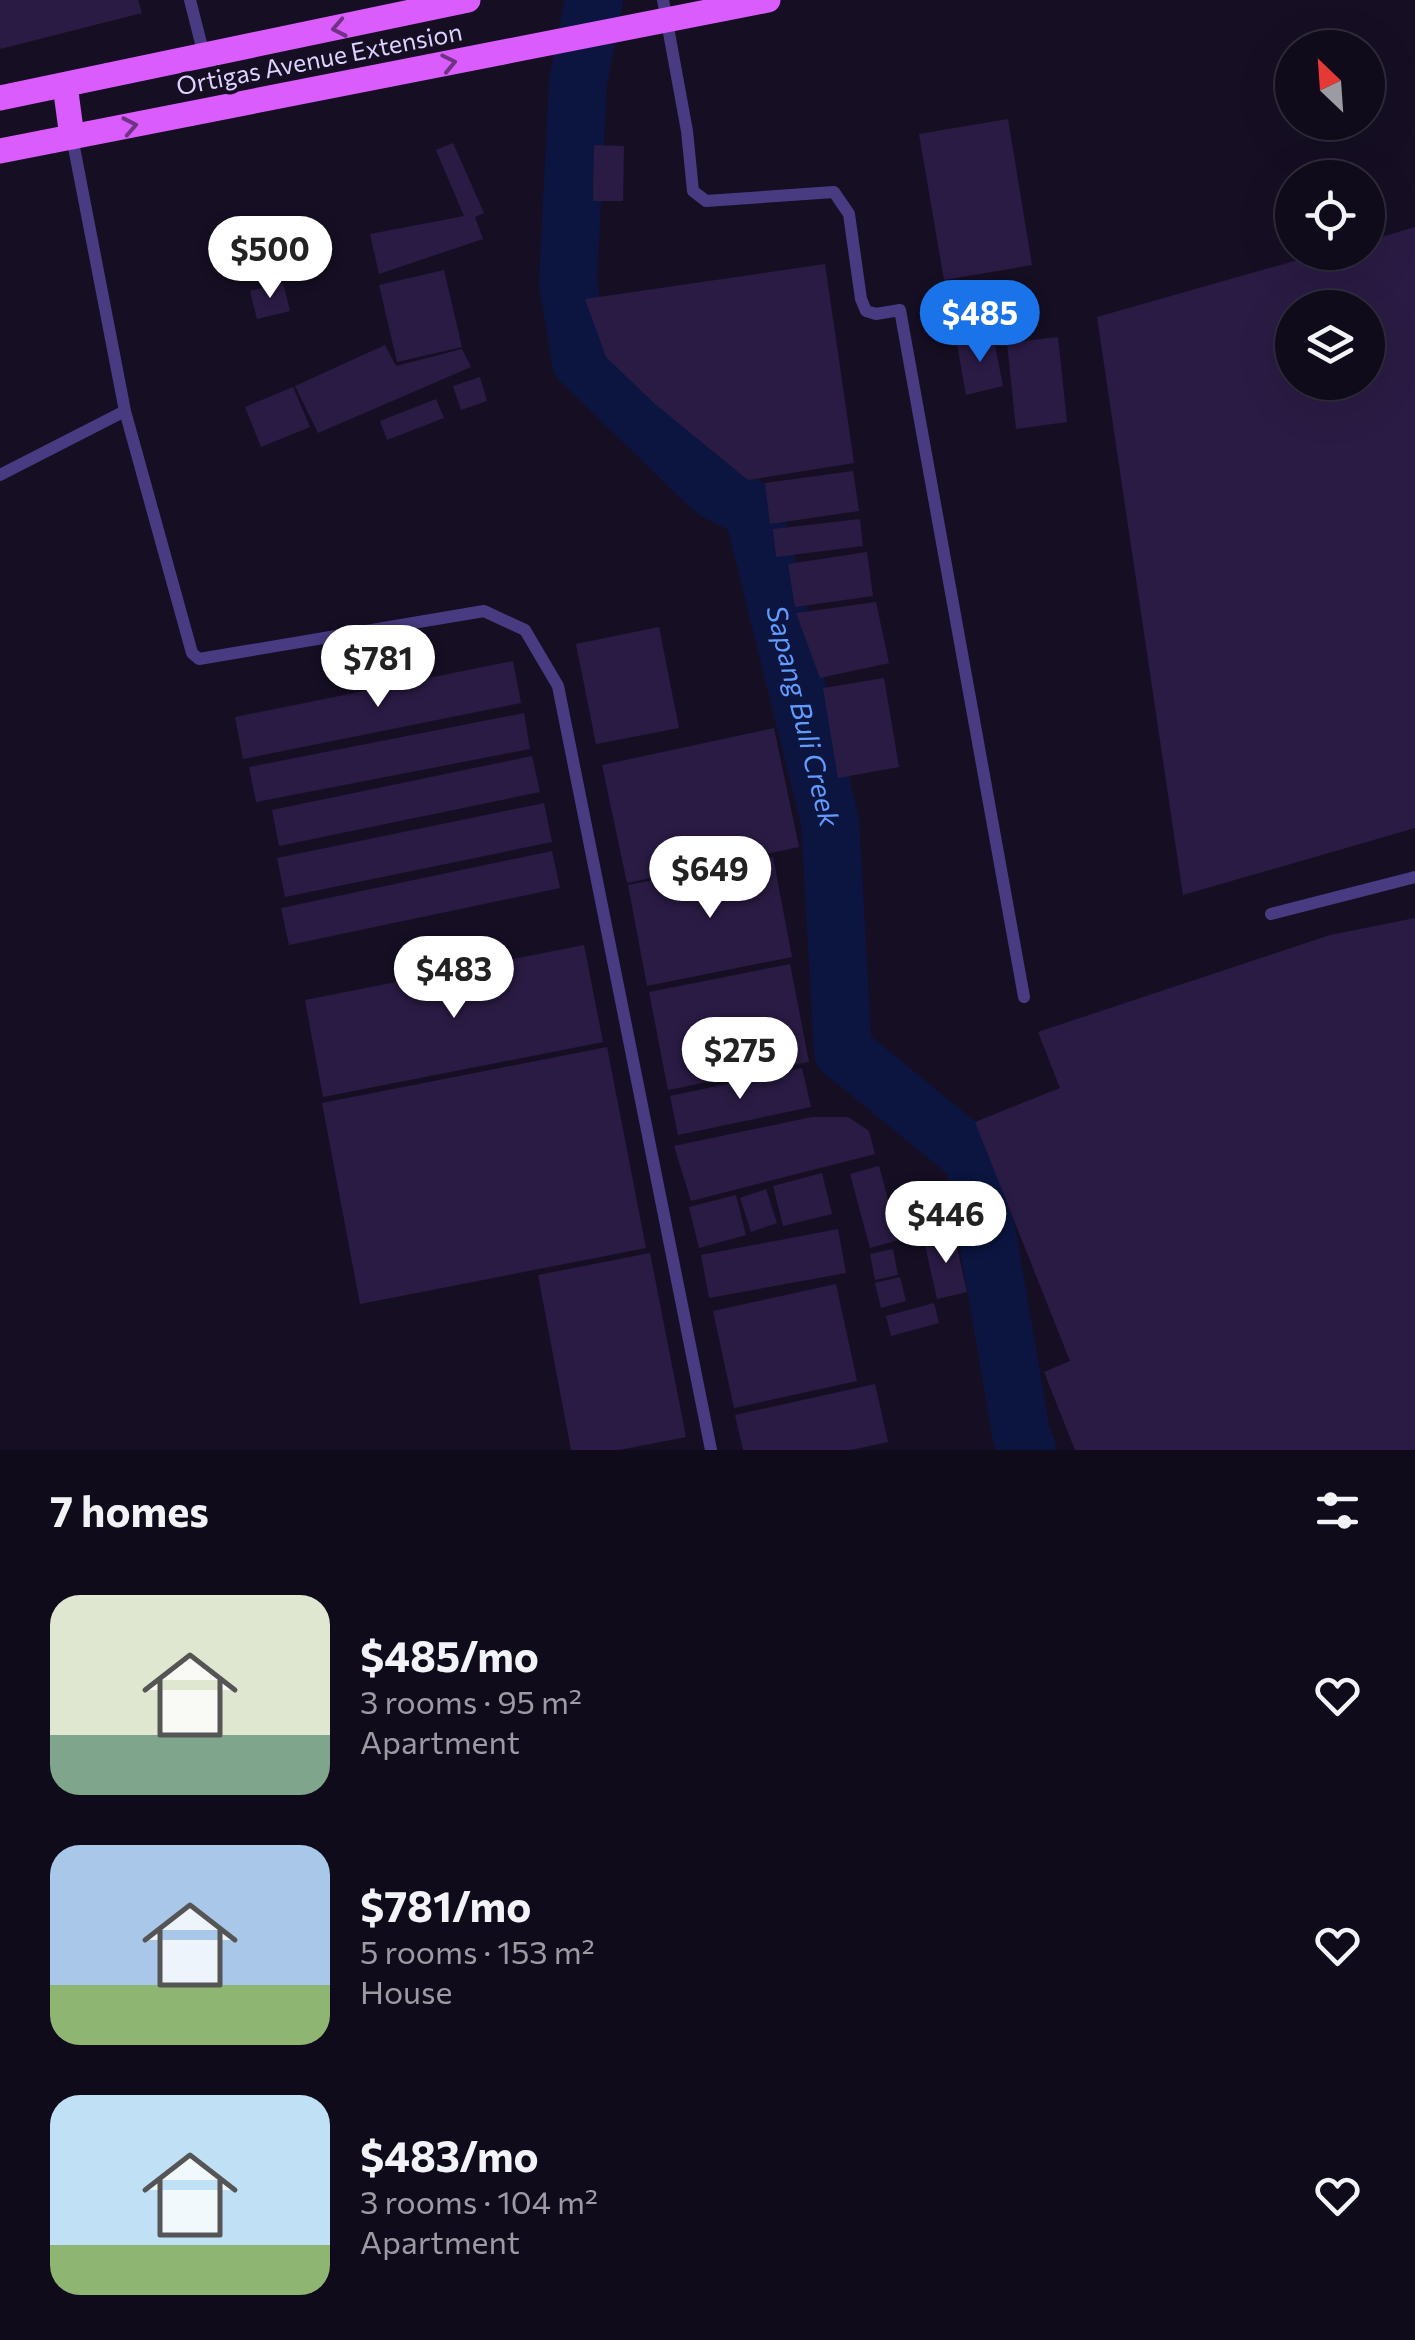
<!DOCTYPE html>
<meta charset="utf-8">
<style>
:root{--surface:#100b1b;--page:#191424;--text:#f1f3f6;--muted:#9c9ba3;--line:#302b3a;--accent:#1a73e8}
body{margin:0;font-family:Commissioner,sans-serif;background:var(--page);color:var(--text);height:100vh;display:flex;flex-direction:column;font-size:38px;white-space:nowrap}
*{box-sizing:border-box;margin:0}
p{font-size:32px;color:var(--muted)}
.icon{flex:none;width:55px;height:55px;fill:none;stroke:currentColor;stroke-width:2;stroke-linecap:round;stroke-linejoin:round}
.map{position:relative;height:1450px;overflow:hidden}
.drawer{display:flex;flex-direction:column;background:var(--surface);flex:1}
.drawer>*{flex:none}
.needle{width:65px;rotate:335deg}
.controls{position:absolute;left:1275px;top:30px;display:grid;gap:20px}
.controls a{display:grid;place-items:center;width:110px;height:110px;border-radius:50%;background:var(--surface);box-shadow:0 10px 40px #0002,0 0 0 2px var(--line);font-size:50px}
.price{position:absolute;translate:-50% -85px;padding:0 22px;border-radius:35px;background:#fff;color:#222;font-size:32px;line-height:65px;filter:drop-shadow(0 2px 5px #0008)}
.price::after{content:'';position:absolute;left:50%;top:60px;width:30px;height:22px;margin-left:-15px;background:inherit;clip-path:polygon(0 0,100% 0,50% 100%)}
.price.active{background:var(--accent);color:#fff}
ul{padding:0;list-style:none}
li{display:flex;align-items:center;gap:30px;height:250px;padding:0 50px}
li span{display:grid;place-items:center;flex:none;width:280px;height:200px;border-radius:30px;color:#555}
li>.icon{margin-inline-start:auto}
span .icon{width:120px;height:120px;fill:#fffc;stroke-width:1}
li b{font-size:42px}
h2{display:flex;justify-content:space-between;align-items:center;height:120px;padding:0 50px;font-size:42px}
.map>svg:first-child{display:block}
</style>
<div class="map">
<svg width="1415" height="1450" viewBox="0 0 1415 1450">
<rect width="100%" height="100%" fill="#160f24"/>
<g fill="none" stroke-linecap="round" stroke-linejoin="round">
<!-- river -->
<path stroke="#0b1540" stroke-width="58" id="s1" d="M594,0L578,82L568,282L581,361L714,490L753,510L830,821L843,1051L974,1158L1021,1433L1027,1450"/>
</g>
<!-- building -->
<path fill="#2a1b44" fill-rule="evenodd" d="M0,0H138L142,13L0,49Z
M1008,119L1032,265L944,280L919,134Z
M453,143L484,213L475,217L483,239L379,274L370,234L464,216L436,150Z
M594,145L624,146L623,201H593Z
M1415,227V828L1183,895L1097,317L1326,252H1368V241ZM1292,308H1368V382H1292Z
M825,264L854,463L748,480L655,404L606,357L585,299Z
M444,270L462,347L397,362L379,285Z
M283,283L290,311L257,319L250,291Z
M993,335L1003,386L966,395L957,344Z
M1058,337L1067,422L1016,429L1007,343Z
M385,345L396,366L462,349L471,367L318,433L295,386Z
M480,377L487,401L461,410L453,386Z
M293,387L310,427L261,447L245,407Z
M436,399L444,418L387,440L380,421Z
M853,471L859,511L770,524L765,483Z
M860,519L863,546L776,557L773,529Z
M867,552L873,596L795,607L788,564Z
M876,602L889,663L820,678L796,613Z
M659,627L679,728L596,744L576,644Z
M513,661L521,703L243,759L235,717Z
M884,678L899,767L838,778L823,688Z
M524,713L530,749L256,802L249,767Z
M774,728L799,847L627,883L602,765Z
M532,756L540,792L279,846L272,810Z
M544,803L552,842L285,897L277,858Z
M552,851L560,888L289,945L281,908Z
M773,857L792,957L647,986L628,885Z
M1415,918V1450H1075L1044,1372L1070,1361L975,1122L1060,1088L1038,1032L1330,935Z
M584,945L603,1042L323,1097L305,1000Z
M790,964L809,1062L668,1090L649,992Z
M607,1047L646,1248L360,1304L322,1103Z
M802,1068L811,1107L678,1135L670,1096Z
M812,1117H848L869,1131L875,1154L691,1201L674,1146Z
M879,1166L899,1240L870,1248L850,1174Z
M822,1173L832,1214L783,1226L773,1186Z
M766,1189L777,1223L751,1232L740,1198Z
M736,1195L746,1235L699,1248L689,1207Z
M923,1195L930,1231L901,1237L894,1201Z
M838,1229L846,1273L709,1298L701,1255Z
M954,1234L967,1292L937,1299L924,1241Z
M893,1249L898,1275L875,1280L870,1254Z
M650,1253L686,1437L619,1450H571L538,1275Z
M900,1277L906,1301L881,1308L875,1283Z
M836,1284L857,1381L734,1408L713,1311Z
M934,1303L939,1323L891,1336L886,1316Z
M875,1384L888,1442L851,1450H743L735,1415Z"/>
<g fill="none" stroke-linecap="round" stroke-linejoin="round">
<!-- lane -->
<path stroke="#493b82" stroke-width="12" d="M190,0L204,55
M663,0L687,131L693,191L706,201L834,192L849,214L861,299L866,311L876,314L900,310L1024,997
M72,137L125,411L192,653L199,659L484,611L525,630L558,686L711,1450
M0,475L125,411
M1271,914L1415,877"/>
<!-- primary -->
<path stroke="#db5cfc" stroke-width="25" d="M65,85L72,137
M0,98L468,0
M0,151L768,0"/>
</g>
<!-- one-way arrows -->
<defs><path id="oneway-chevron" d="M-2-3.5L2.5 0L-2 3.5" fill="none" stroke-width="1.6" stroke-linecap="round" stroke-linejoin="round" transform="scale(2.5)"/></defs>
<g stroke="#6f3285">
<use href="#oneway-chevron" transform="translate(339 28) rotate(169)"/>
<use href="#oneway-chevron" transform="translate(449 63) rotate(-12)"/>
<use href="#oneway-chevron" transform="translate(130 126) rotate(-11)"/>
</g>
<g text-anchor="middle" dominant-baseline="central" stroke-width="8" stroke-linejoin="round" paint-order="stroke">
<!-- street labels -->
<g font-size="25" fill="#dfd2fe" stroke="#160f24">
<text transform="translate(319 58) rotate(-11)">Ortigas Avenue Extension</text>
</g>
<!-- water labels -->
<g font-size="28" font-style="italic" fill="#639bfc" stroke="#160f24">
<text stroke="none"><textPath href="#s1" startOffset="805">Sapang Buli Creek</textPath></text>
</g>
</g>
</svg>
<div class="controls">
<a><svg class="needle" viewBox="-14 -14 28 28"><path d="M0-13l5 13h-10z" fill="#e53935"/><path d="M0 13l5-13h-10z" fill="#9c9ba3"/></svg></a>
<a><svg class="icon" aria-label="locate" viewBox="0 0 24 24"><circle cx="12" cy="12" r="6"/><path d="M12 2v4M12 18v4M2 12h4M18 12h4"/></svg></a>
<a><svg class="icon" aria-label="layers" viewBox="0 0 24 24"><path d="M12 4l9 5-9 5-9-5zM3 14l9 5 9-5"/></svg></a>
</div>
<b class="price" style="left:270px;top:301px">$500</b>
<b class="price active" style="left:980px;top:365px">$485</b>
<b class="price" style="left:378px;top:710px">$781</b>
<b class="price" style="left:710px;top:921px">$649</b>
<b class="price" style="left:454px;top:1021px">$483</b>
<b class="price" style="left:740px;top:1102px">$275</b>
<b class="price" style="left:946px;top:1266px">$446</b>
</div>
<section class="drawer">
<h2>7 homes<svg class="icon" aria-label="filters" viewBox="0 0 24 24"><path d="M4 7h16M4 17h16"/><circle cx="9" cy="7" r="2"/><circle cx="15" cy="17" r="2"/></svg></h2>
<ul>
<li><span style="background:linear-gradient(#dfe7d0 70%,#7fa58c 0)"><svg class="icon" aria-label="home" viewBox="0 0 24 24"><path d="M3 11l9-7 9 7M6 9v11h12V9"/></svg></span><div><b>$485/mo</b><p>3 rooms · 95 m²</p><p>Apartment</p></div><svg class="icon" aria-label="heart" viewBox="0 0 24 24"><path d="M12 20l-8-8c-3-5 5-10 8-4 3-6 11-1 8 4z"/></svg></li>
<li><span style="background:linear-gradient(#a9c7e8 70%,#8fb573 0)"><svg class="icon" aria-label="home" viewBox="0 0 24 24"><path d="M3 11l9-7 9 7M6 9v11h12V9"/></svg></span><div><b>$781/mo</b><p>5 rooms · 153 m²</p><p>House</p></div><svg class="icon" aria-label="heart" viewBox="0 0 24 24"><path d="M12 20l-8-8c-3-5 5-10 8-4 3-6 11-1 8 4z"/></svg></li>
<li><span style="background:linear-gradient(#bfe0f5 75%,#8fb573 0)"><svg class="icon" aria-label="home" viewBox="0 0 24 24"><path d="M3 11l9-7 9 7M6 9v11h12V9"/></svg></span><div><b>$483/mo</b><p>3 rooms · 104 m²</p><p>Apartment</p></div><svg class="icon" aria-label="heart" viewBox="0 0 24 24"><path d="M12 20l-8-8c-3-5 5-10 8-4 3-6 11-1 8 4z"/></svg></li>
</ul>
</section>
